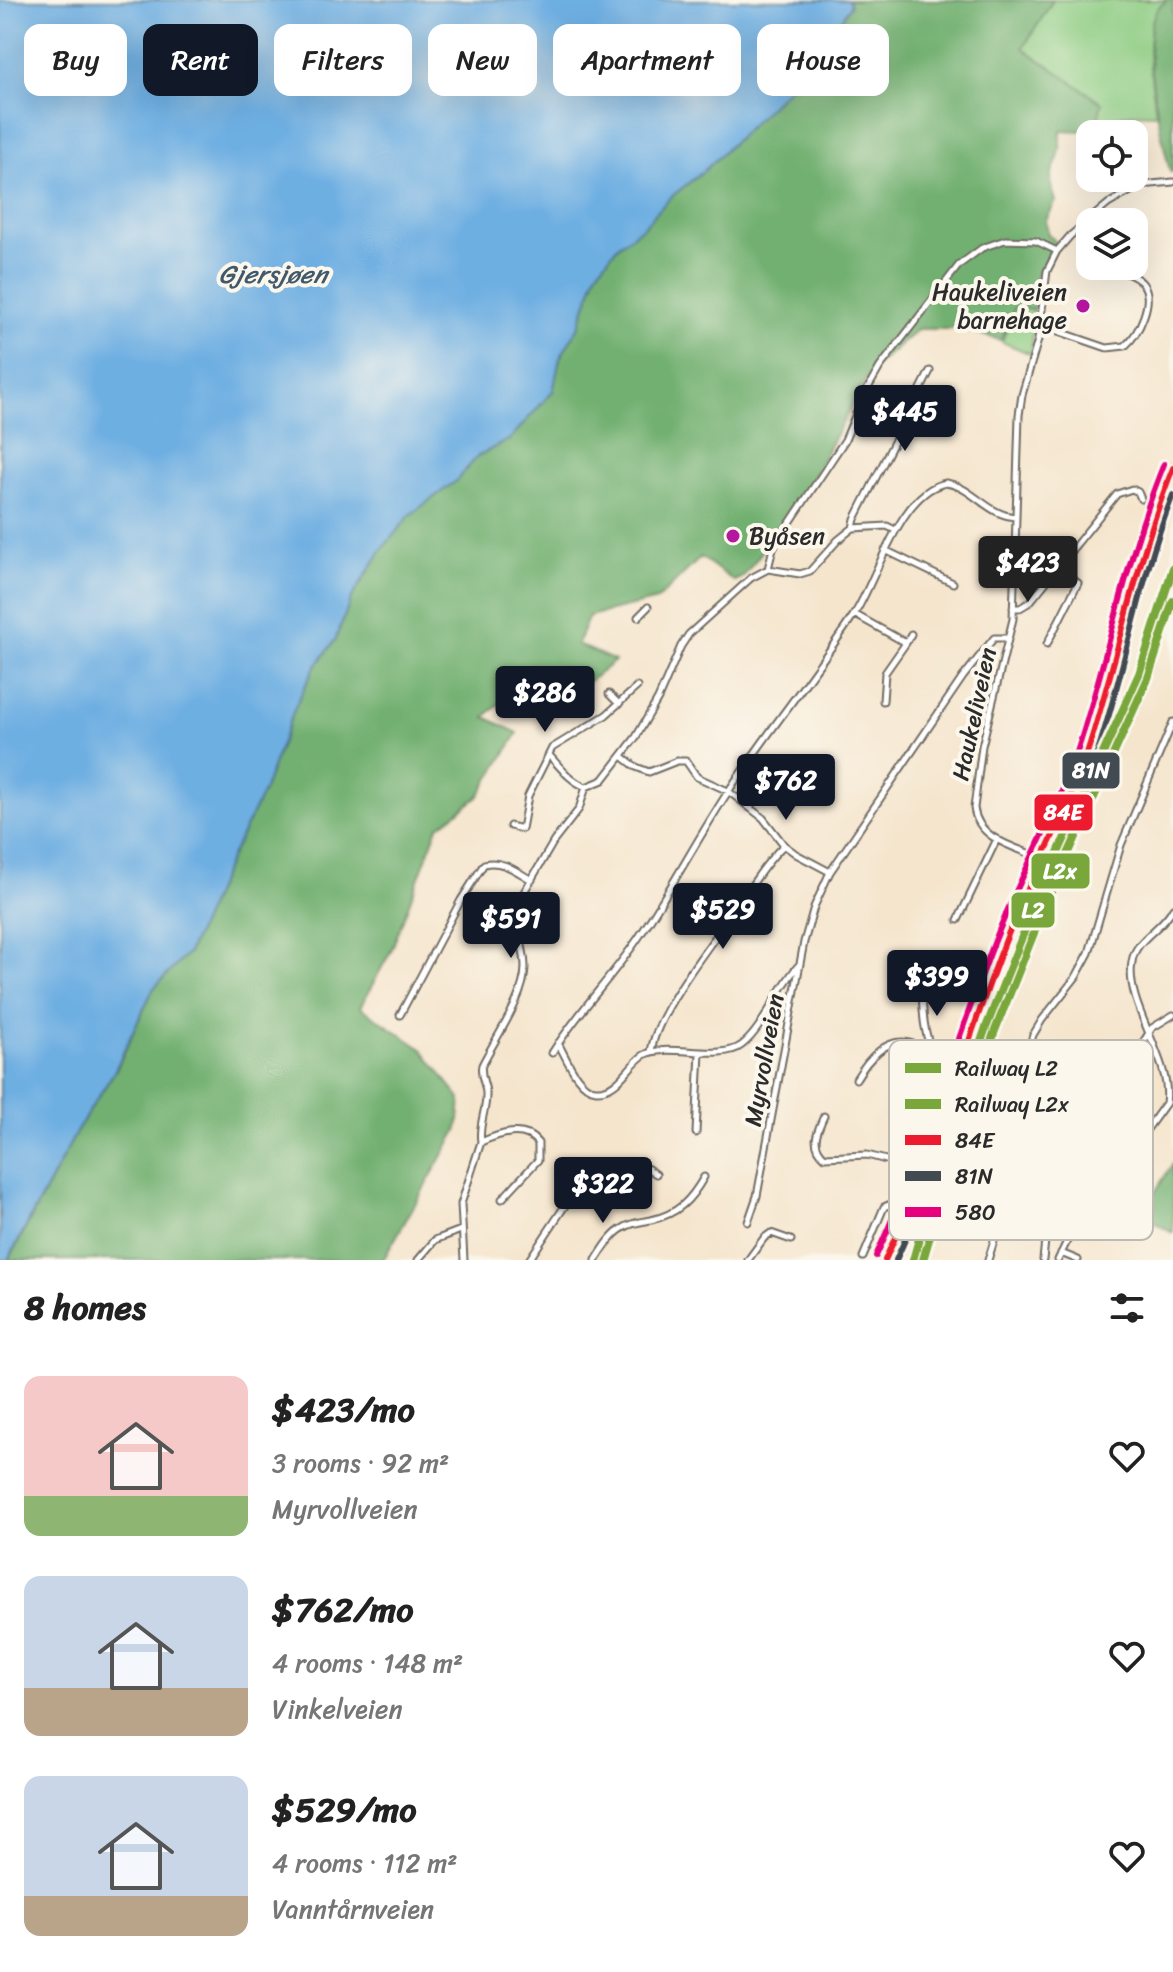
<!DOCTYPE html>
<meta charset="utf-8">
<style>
:root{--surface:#fff;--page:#f6f6f6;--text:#222;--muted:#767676;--accent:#111827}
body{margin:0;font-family:Sriracha,sans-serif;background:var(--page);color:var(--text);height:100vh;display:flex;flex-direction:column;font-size:30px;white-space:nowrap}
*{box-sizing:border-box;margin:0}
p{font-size:26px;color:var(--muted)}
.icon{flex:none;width:44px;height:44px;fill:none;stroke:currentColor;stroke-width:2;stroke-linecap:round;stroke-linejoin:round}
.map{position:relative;height:1260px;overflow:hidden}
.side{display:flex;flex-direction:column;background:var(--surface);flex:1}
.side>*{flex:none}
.hud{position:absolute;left:24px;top:24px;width:1126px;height:72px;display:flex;gap:16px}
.buttons{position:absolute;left:1076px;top:120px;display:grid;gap:16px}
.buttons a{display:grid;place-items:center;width:72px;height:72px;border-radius:16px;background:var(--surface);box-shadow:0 8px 32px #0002;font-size:40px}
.price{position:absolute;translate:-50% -68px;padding:0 18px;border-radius:8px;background:var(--accent);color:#fff;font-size:26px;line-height:52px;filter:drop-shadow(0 2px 4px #0008)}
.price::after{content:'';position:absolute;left:50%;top:48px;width:24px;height:18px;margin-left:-12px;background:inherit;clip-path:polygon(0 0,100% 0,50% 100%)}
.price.active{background:#222;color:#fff}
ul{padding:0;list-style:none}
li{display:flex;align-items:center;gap:24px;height:200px;padding:0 24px}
li span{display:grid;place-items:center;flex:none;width:224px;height:160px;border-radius:16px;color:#555}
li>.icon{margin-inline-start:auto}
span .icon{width:96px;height:96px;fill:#fffc;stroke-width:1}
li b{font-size:34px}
h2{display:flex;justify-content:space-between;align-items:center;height:96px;padding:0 24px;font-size:34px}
.pill{padding:0 28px;border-radius:16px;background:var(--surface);box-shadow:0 8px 32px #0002;font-size:28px;line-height:72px}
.pill.active{background:var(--accent);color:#fff}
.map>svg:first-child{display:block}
</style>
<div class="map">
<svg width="1173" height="1260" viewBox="0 0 1173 1260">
<rect width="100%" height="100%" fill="#fbf7ec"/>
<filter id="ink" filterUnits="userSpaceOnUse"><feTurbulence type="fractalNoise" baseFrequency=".0125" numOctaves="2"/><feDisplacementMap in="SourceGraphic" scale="16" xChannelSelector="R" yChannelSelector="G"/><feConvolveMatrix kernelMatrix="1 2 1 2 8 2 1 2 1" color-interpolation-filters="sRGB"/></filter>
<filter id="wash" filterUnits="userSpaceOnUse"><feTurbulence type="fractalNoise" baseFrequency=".006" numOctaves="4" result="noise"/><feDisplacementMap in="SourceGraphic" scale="32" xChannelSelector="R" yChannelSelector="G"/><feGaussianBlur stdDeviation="1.8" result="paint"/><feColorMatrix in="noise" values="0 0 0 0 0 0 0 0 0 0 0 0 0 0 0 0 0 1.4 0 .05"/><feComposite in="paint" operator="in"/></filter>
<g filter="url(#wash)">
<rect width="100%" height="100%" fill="#f5e5cd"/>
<!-- green -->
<path fill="#8dcc83" stroke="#5c7c57" stroke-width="2" d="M1053,0H1167C1138,26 1152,79 1156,114L1131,113L1097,123L1101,103L1023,48Z
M1015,307L1034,311L1031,354L1002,342Z"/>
<!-- forest -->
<path fill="#72b071" stroke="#4e6e4e" stroke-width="2" d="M848,0H1053L1023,48L1102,103L1097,123L1080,131L1061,130C1061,137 1061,144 1060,150C1055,176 1045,169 1056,201L1046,220L1048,234L1056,242L1035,278L1034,310L1015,307L1001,340L960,329H918L872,369L797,505L743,577L734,581L701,557L657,600L589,616L577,644L615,661L558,705L515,689L485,717L518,733L478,797L438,827L391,951L360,1007L422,1049L461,1100L458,1129L383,1260H9L79,1127L117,1068L153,989L188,953L231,856L263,792L295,707L313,670L335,640L352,597L382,549L410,515L456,481L478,456L510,439L553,391L560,358L579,326L597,272L618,246L643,227L671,197L706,169L821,56L850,5Z
M1167,0H1173V172H1170C1162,139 1137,35 1158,8C1160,5 1164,3 1167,0Z
M1173,1163V1233L1141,1215Z"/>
<!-- water -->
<path fill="#6eafe2" stroke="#4c6d86" stroke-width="2" d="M0,0H848L850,5L821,56L706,169L671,197L643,227L618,246L597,272L579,326L560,358L553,391L510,439L478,456L456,481L410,515L382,549L352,597L335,640L313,670L295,707L263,792L231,856L188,953L153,989L114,1072L79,1127L8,1260H0Z"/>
</g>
<g filter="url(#ink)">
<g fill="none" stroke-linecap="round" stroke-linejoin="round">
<defs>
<path id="minor" d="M1040,325L1107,348L1125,346C1139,334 1155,300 1143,284C1138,277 1128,274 1120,270
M853,528L855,519L930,371
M885,550L953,583
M768,569L773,548L845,440L864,395L880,367L959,265L982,248L1005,240L1036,241L1057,251
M1013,608H1020L1030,602L1117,494L1132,489L1138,492L1141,499
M854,614L906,643L911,634
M638,617L648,607
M1047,644L1078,583L1057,568
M609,694L619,704
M883,701L885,673L906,643
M549,755C561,768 570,781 586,787L603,780L636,737L658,699L681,646L689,634L751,578L768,569L800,574L810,571L838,540L853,528L887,526L895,530
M622,756L636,767L649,772L677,761H686L697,777L728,791L763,818L784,845L796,854L830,872
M510,826L522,829L528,796L552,748L606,715L637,687
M1041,858C1015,847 978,840 974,808L982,746L1013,619L1019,415L1022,395L1038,340L1047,271L1057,251L1070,236L1108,204L1141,185L1173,182
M958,920L997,839
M922,990C923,1012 923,1030 932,1051
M400,1015L461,900L484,864C502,859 517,872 532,880
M558,1043C566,1057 578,1089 596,1090C618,1092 629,1064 644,1055C665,1042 721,1062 742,1045C764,1028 778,987 799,965
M651,1052C656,1013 711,943 736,909C751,887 765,863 784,845
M552,1053C578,1012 612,977 639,937C671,890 697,839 728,792C768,731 815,674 855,613C877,579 900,491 946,483C973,487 987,515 1015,517
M856,1079C868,1059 887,1035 913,1044L915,1048L903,1085L906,1092L910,1091C924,1061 915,1042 957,1058
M824,1116C817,1132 810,1144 825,1157L867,1155L924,1170
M696,1133L700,1052
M481,1142C478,1126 486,1112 486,1096C487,1085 479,1076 482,1065C496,1037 525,997 525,967C525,945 513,925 517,904L554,841L579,809L586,787
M1041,1167L1142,1044L1152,1028L1173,1015
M940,1209L996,1219L999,1225L988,1260
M748,1222L757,1196L804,942L814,907L830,872L963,677L994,638H1008
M1061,1253L1078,1260
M863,1257L884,1207L891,1204L902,1208
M418,1260L435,1240L461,1230
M464,1260L461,1204L481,1142C499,1134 524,1125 538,1143V1160L502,1199
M529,1260L582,1180C604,1161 632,1156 656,1174
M596,1260C603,1249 610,1237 620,1230C630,1223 640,1222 651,1220C678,1214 691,1200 704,1177
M748,1260L764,1238L771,1233L791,1240
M1043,1260L1050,1191L1045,1174L1022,1128L1017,1099L1022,1071L1033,1035L1042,1020L1076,977L1089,953L1121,845L1173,722
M1058,1260L1069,1237L1166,1103C1173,1060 1124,1005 1132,962C1135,938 1163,929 1173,908"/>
<path id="primary" d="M885,1260C935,1158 964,1048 1005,942C1030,878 1065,818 1087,752C1117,658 1133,559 1173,468"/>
</defs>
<!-- minor casing -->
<use href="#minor" stroke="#726c64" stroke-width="9"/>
<!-- primary casing -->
<use href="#primary" stroke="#726c64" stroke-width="12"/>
<!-- minor -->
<use href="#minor" stroke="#fff" stroke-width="5"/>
<!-- primary -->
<use href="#primary" stroke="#f5c16b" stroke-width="8"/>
<defs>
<path id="bus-1" d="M885,1260C933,1157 964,1048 1005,942C1030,878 1065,818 1087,753C1118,658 1136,561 1173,468"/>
<path id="bus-2" d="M896,1260C943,1158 973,1051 1014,947C1039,883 1073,823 1096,757C1125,671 1139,580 1173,495"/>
<path id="bus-3" d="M876,1256C924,1153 954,1044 996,938C1021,874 1056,814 1078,749C1109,654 1126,557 1164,464"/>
</defs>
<!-- bus-1 casing -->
<use href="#bus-1" stroke="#fbf7ec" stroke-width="12"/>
<!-- bus-2 casing -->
<use href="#bus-2" stroke="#fbf7ec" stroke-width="12"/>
<!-- bus-3 casing -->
<use href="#bus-3" stroke="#fbf7ec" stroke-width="12"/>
<!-- bus-1 -->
<use href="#bus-1" stroke="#ed1b2f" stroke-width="6"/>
<!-- bus-2 -->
<use href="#bus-2" stroke="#424a52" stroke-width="6"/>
<!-- bus-3 -->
<use href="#bus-3" stroke="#e5007d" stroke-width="6"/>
<defs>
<path id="rail-1" d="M913,1260L947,1140L985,1030L1037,899L1139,674L1173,568"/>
<path id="rail-2" d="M923,1260L957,1143L994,1033L1046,903L1148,678L1173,601"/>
</defs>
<!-- rail-1 casing -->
<use href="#rail-1" stroke="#fbf7ec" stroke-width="14"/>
<!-- rail-2 casing -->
<use href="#rail-2" stroke="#fbf7ec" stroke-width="14"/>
<!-- rail-1 -->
<use href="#rail-1" stroke="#79a73b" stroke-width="8"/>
<!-- rail-2 -->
<use href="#rail-2" stroke="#79a73b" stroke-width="8"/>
</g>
</g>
<!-- markers -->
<g fill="#b5179e" stroke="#fbf7ec" stroke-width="3">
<circle cx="1083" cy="306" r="8"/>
<circle cx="733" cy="536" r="8"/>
</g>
<g text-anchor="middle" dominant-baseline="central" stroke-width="8" stroke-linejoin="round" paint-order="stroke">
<!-- poi labels -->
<g font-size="24" fill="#2b2b2b" stroke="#fbf7ec" text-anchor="end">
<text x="1067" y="292">Haukeliveien<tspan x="1067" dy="28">barnehage</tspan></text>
<text x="749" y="536" text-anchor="start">Byåsen</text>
</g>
<!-- street labels -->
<g font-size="24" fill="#2b2b2b" stroke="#fbf7ec">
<text transform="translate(974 714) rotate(-78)">Haukeliveien</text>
<text transform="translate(764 1060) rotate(-80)">Myrvollveien</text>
</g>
<!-- water labels -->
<g font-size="26" font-style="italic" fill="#42596b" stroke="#fbf7ec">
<text x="273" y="274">Gjersjøen</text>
</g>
</g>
<!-- legend -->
<rect x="889" y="1040" width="264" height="200" rx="12" fill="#fbf7ec" stroke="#bdbab2" stroke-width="2"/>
<rect x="905" y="1063" width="36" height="10" fill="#79a73b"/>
<rect x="905" y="1099" width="36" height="10" fill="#79a73b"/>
<rect x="905" y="1135" width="36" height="10" fill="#ed1b2f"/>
<rect x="905" y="1171" width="36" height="10" fill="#424a52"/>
<rect x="905" y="1207" width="36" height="10" fill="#e5007d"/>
<g font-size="22" fill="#2b2b2b">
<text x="955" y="1076">Railway L2</text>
<text x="955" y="1112">Railway L2x</text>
<text x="955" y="1148">84E</text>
<text x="955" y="1184">81N</text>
<text x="955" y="1220">580</text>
</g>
<g stroke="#fbf7ec" stroke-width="3">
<rect x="1061" y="751" width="60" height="39" rx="8" fill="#424a52"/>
<rect x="1033" y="793" width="61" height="39" rx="8" fill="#ed1b2f"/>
<rect x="1030" y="852" width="61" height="38" rx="8" fill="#79a73b"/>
<rect x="1010" y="891" width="46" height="38" rx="8" fill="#79a73b"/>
</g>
<g font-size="22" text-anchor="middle" font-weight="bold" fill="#fff">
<text x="1091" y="778">81N</text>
<text x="1063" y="820">84E</text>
<text x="1060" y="879">L2x</text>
<text x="1033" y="918">L2</text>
</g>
</svg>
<div class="buttons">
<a><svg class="icon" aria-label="locate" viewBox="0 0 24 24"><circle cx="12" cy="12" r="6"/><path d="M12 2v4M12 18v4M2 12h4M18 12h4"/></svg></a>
<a><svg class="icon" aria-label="layers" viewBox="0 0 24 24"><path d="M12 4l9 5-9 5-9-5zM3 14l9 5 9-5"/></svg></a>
</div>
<b class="price" style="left:905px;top:453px">$445</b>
<b class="price active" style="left:1028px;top:604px">$423</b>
<b class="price" style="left:545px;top:734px">$286</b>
<b class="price" style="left:786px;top:822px">$762</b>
<b class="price" style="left:723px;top:951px">$529</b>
<b class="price" style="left:511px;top:960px">$591</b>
<b class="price" style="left:937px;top:1018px">$399</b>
<b class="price" style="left:603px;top:1225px">$322</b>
<div class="hud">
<a class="pill">Buy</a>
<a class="pill active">Rent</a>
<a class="pill">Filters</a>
<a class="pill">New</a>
<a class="pill">Apartment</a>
<a class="pill">House</a>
</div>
</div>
<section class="side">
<h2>8 homes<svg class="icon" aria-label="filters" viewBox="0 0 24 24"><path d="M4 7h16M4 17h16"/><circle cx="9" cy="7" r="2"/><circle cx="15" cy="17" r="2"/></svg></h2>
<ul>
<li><span style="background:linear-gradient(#f6c9c9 75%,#8fb573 0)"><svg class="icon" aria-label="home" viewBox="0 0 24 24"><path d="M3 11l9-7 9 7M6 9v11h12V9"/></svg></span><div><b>$423/mo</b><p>3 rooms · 92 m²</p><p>Myrvollveien</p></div><svg class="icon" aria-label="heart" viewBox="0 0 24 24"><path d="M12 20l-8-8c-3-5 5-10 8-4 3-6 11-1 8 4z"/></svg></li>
<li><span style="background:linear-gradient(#c9d6e8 70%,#b9a48a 0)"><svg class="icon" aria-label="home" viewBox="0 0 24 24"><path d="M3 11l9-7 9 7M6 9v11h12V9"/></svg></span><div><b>$762/mo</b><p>4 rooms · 148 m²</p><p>Vinkelveien</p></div><svg class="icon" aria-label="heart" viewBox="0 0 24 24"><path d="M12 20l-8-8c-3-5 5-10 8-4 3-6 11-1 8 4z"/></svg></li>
<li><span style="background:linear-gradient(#c9d6e8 75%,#b9a48a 0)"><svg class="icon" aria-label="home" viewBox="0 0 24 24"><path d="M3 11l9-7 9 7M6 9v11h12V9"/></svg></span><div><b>$529/mo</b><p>4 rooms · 112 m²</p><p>Vanntårnveien</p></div><svg class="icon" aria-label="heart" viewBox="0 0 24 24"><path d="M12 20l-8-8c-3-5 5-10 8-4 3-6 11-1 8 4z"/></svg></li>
</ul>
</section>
